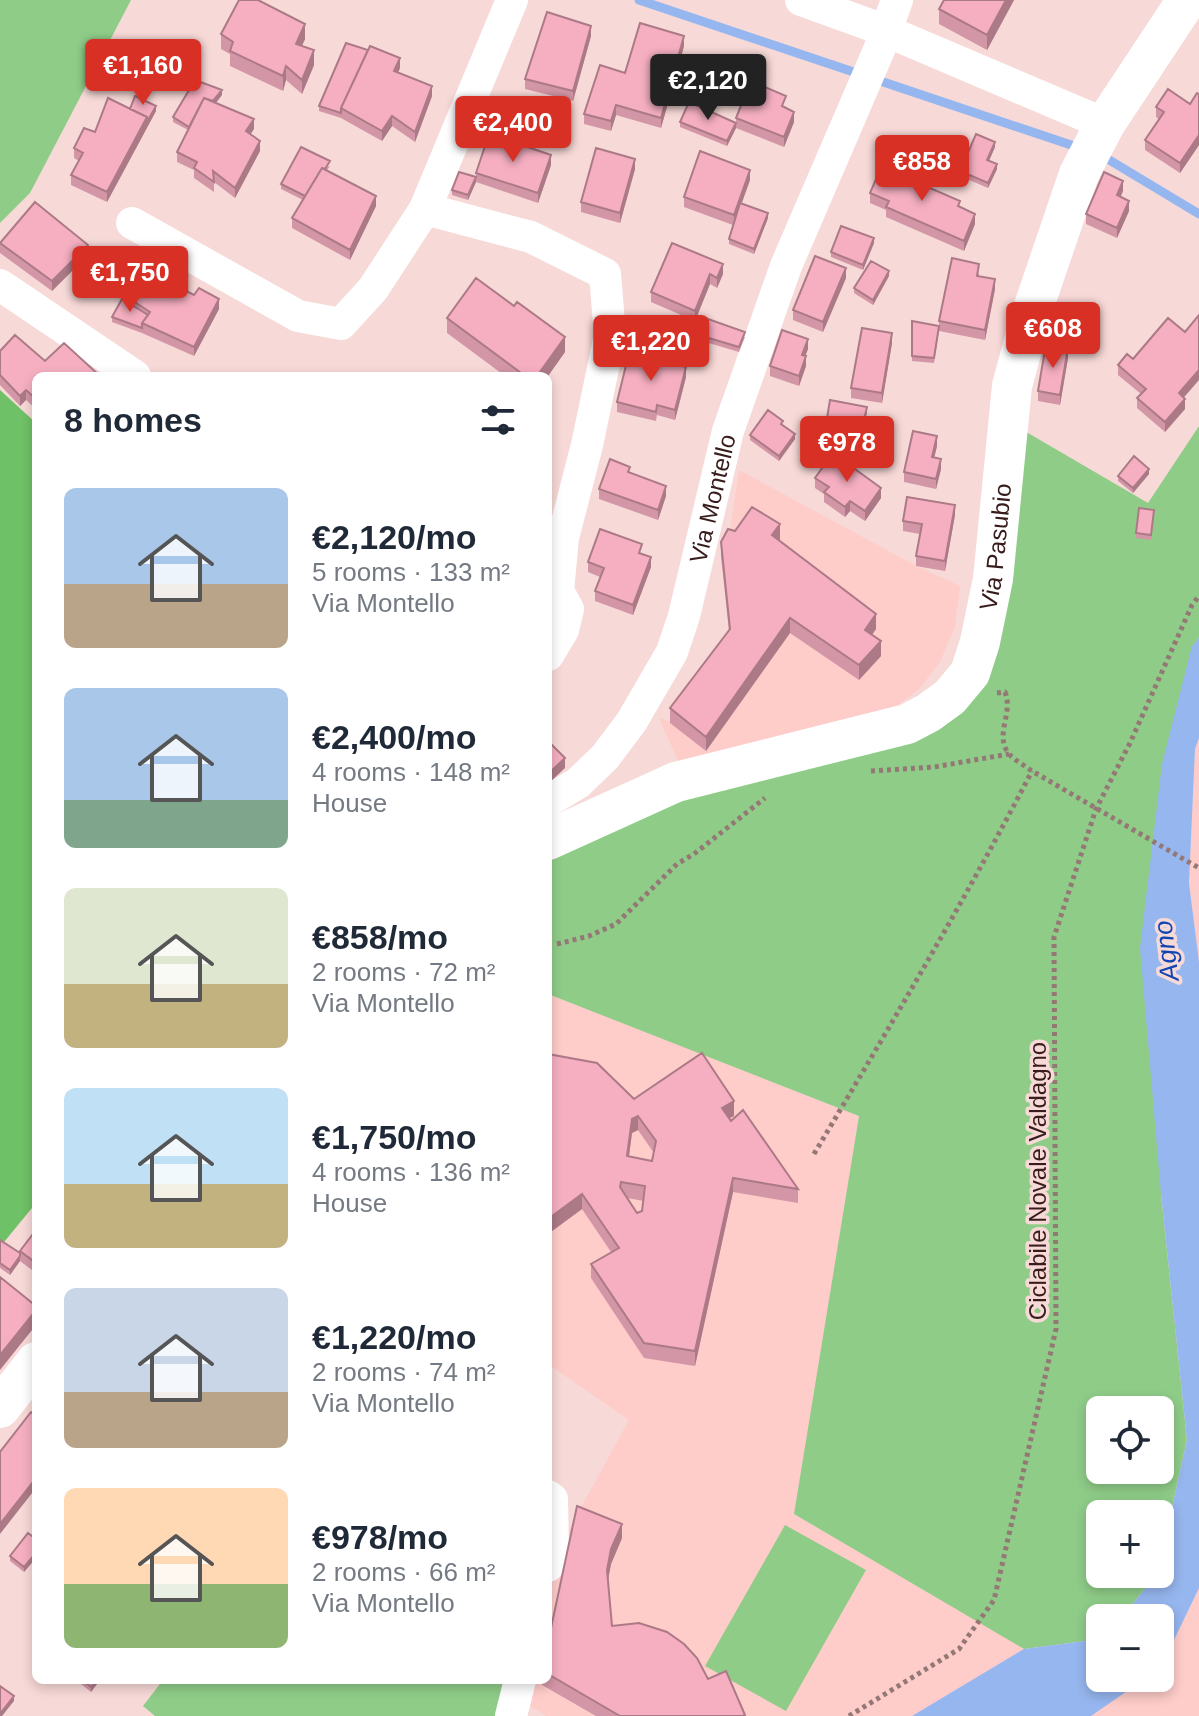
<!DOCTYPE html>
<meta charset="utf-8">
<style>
:root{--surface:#fff;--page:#f6f6f7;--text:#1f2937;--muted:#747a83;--accent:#d93025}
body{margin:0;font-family:Arial,sans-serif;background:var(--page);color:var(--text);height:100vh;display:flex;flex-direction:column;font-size:30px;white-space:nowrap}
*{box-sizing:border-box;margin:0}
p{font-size:26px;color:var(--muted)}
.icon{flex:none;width:44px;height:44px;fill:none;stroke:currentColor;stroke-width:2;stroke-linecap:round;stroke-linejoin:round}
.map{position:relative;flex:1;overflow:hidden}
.details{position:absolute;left:32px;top:372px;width:520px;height:1312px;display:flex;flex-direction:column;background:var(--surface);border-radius:12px;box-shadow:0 4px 12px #0003}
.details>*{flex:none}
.controls{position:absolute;left:1086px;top:1396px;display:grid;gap:16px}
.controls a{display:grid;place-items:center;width:88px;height:88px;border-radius:12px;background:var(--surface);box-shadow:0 4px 12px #0003;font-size:40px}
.price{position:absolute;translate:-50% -68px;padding:0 18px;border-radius:8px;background:var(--accent);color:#fff;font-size:26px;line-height:52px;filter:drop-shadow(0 2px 4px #0008)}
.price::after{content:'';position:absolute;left:50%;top:48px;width:24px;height:18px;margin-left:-12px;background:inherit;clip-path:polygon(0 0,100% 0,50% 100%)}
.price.active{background:#222;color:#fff}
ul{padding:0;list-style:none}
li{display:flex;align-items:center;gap:24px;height:200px;padding:0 32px}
li span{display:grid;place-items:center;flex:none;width:224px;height:160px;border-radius:12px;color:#555}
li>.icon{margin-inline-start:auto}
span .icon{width:96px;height:96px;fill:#fffc;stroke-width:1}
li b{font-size:34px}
h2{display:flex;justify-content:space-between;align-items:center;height:96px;padding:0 32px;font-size:34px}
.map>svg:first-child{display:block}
</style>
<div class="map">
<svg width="1199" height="1716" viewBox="0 0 1199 1716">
<rect width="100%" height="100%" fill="#f7d9d7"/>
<!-- built -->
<path fill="#feccc9" d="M739,470L916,566L960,586L955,626L940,662L919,689L894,708L683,772L659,718L671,722L730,643L721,556L728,544Z
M1199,738V962L1189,883L1195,748Z
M548,994L859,1116L794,1514L1024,1649L912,1716H546L515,1695L519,1680H548V1577L553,1559L629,1420L548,1364Z
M1199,1588V1716H1091L1146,1678H1160V1669Z"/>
<!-- green -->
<path fill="#8fcc88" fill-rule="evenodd" d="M0,0H131L30,193L0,223Z
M1004,419L1148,503L1199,426V638L1192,647L1161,1194L1187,1440L1160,1561V1514H1100V1574H1157L1121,1618H1100V1639L1024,1649L794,1514L859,1116L548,994V847L949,694L990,604ZM1100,1410H1160V1470H1100Z
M785,1525L866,1570L786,1711L705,1666Z
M163,1680H519L509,1716H155L143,1706Z"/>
<!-- forest -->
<path fill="#6fc167" d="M0,390L36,423V1203L0,1247Z"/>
<!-- water -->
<path fill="#96b6ef" d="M1199,638V738L1195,749L1189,883L1199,962V1588L1160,1669V1618H1121L1157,1574H1160V1561L1187,1440L1161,1194L1140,948L1162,764L1192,646Z
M1100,1639V1678H1146L1091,1716H912L1024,1649Z"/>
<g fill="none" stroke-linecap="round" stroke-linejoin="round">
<!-- stream -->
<path stroke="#96b6ef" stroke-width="9" d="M639,0L1083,149
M1101,155L1199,214"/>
<!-- path -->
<path stroke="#947876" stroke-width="5" stroke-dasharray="4 4" stroke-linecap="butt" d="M997,693L1005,692C1014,713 993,736 1010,755C1016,761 1025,766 1032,771L1199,868
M871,771L934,767L1009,754
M557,944L589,936L616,924L677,864L694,854L765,798
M814,1154C889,1028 964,902 1032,771
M849,1716L959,1649L994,1600L1056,1329L1054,937L1096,809L1130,743L1192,605L1199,596"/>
<!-- minor -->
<g stroke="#fff" stroke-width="32">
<path d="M801,0L884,30L1105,124"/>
<path d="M425,209L531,237L605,274L610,335L587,445L563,538L558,591"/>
<path d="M132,223L298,316L341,324L373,289L425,209L512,0"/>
<path d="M0,285L135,376"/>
<path d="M548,585L558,591L568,609L563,630L548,655"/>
<path id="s1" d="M548,801L578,783L605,757L632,721L672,652L684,616L728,431L786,266L879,50L897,0"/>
<path d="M548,1496L552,1499L553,1548L548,1566"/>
<path d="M511,1716L520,1680"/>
</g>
<!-- major -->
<g stroke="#fff" stroke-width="40">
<path id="s2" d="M548,840L676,782L907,724L928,713L950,697L970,673L980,642L993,579L1012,386L1032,312L1079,174L1105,124L1187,0"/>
<path d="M0,1408L36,1362"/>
</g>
</g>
<!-- wall -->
<path fill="#d396a6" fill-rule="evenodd" d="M944,0H1014L987,50L939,24V9Z
M221,34L305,39L302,46L314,65L302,94L286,80L283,91L230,66V54L221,49Z
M591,36L573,101L525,89V79Z
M684,46L661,128L616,115L611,131L584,124V114L625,73Z
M400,68L398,73L432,96L415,142L392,126L382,141L341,118L319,111V106Z
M1199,94V145L1180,173L1145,150V140L1159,119L1156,117V107L1190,104Z
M222,95L216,103L254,129L250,134L260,151L235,198L214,182V192L194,178V170L177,162V152L188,130L173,122V117Z
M786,106L785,108L794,122L784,147L736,128L727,146L680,127V122L736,123V118Z
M130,109L156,111L107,202L71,185V175L79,161L74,158V148Z
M995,147L989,161L997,169L988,188L960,176V171Z
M551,165L538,203L476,182L468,200L452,195V190L476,177V173Z
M330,166L327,170L376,206L350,260L292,228V218L303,200L281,189V184Z
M635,169L620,223L581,212V202Z
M750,180L741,204L768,218L754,254L729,244V239L733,225L684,207V197Z
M903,180L960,207L975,224L964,251L886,217V210L870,203V193Z
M1123,191L1120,197L1129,211L1117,238L1086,224V214Z
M0,242L88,255L52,291L0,253Z
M672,243L723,274L717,288L710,284L695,321L651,302V292Z
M874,243L863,270L831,257V252Z
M979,273V276L995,289L985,340L939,331L934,363L912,361V321L939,326V321Z
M889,276L873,305L854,293V288Z
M846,278L823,332L793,320V310Z
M170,281L169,283L219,309L194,356L142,333L112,322V317L122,299V294Z
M514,306L565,352L548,376H505L447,333V318Z
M702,336L745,337L739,352L702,341Z
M892,343L882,403L851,398V388Z
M808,349L805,356L806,366L799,386L770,376V366Z
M0,351L36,376V406L35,408L26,400L20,406L0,385Z
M1068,358L1060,405L1038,401V391Z
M1118,365L1184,398L1185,409L1165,432L1137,408V398L1141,394L1118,375Z
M686,377L675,420L657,415L656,421L617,412V402Z
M867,412L854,468L881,498L865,521L850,511L845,517L824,502V494L815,488V478L837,450L823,447V442Z
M783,425L795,439L779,461L750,440V435Z
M937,446L934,458L941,469L936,489L904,482V472Z
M630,473L666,496L658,520L599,499V489Z
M1149,474L1133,493L1118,481V476Z
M955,515L945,571L916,566V556L920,534L903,531V521Z
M1154,515L1151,540L1136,538V533Z
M735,531L780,539L779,540L876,629L872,635L881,656L859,680L790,633L706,751L670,723V708L729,631L721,556V542Z
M642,554L651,567L633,615L595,601V591L600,577L588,572V562Z
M548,1054L634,1099L734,1116L729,1118L798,1189V1203L733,1192L695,1366L644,1358L591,1278V1264L611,1252L582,1209L548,1234ZM638,1130L654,1153L652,1161L629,1156L632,1133ZM627,1198L644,1201L642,1211L637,1213Z
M36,1230V1273L20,1261L10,1275L0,1268V1240L20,1253V1251Z
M622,1538L611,1564L608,1580L612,1626L708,1679L745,1716H596L542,1685V1680H548V1642Z
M36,1539V1558L24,1572L10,1561V1556Z
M81,1680H100L91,1692L81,1684Z"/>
<!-- shaded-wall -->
<path fill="#ac7a87" d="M1006,0H1014L987,50V35Z
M305,24V39L296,58V44Z
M591,26V36L573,101V91Z
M684,36V46L661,128V118Z
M314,50V65L302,94V80Z
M400,58V68L394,81V71Z
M286,66V80L283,91V76Z
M432,86V96L415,142V132Z
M222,90V95L210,110V105Z
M616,105V115L611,131V121Z
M156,106V111L107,202V192L147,117Z
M794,112V122L784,147V137Z
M392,116V126L382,141V131Z
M254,119V129L246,141V131Z
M736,123V128L727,146V141Z
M1199,135V145L1180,173V163Z
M260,141V151L235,198V188Z
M995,142V147L987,165V160Z
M551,155V165L538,203V193Z
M635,159V169L620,223V213Z
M997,164V169L988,188V183Z
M750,170V180L734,225V215Z
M476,177V182L468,200V195Z
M1123,181V191L1117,205V195Z
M376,196V206L350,260V250Z
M1129,201V211L1117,238V228Z
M768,213V218L754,254V249Z
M975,214V224L964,251V241Z
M874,238V243L863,270V265Z
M88,245V255L52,291V281Z
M723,264V274L717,288V278Z
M846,268V278L823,332V322Z
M889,271V276L873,305V300Z
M710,274V284L695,321V311Z
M995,279V289L985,340V330Z
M219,299V309L194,356V347Z
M892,333V343L882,403V393Z
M565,337V352L548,376H537Z
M808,339V349L802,365V355Z
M1068,348V358L1060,405V395Z
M806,356V366L799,386V376Z
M686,367V377L675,420V410Z
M1199,370V380L1179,403V393Z
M26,390V400L20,406V396Z
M1185,399V409L1165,432V422Z
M867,407V412L852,477V472Z
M795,434V439L779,461V456Z
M937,436V446L932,467V457Z
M941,459V469L936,489V479Z
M1149,469V474L1133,493V488Z
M666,486V496L658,520V510Z
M881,488V498L865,521V511Z
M850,501V511L845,517V507Z
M955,505V515L945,571V561Z
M780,524V539L772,550V535Z
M651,557V567L633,615V605Z
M876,614V629L865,644V630Z
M790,618V633L706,751V737Z
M881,641V656L859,680V665Z
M565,758V768L548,784V774Z
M734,1101V1116L722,1122V1108Z
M638,1116V1130L632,1133L627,1170V1156L632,1119Z
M733,1178V1192L695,1366V1351Z
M582,1194V1209L548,1234V1219Z
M20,1256V1261L10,1275V1270Z
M36,1310V1325L0,1370V1355Z
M36,1478V1488L0,1534V1524Z
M622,1524V1538L611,1564L607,1585V1570L611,1549Z
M36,1553V1558L24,1572V1567Z
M96,1680H100L91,1692V1687Z
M14,1696V1701L2,1716H0V1714Z"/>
<!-- building -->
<path fill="#f5afc1" stroke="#ac7a87" stroke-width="2" fill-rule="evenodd" d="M239,0H258L305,24L296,44L314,50L302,80L286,66L283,76L230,51L233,42L221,34Z
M944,0H1006L987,35L939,9Z
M547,12L591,26L573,91L525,79Z
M640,23L684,36L661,118L616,105L611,121L584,114L600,65L625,73Z
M346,43L368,50L341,108V113L319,106Z
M370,46L400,58L394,71L432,86L415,132L392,116L382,131L341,108Z
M195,80L222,90L213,101L204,98L189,127L173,117Z
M751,81L786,96L782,106L794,112L784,137L736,118Z
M1168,89L1190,104L1197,93L1199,94V135L1180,163L1145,140L1164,112L1156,107Z
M135,96L156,106L147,122V117L130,109Z
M108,98L147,117L107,192L71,175L83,153L74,148L84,128L95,132Z
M204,98L254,119L246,131L260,141L235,188L213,171L214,182L194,168L197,162L177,152Z
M689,102L736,123L727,141L680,122Z
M489,134L551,155L538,193L476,173Z
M976,134L995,142L987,160L997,164L988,183L960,171Z
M301,147L330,161L325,169L322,168L305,196L281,184Z
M596,148L635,159L620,213L581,202Z
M700,151L750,170L734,215L684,197Z
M883,163L903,172L900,179L920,187L921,184L960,201L958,206L975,214L964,241L886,207L889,201L870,193Z
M322,168L376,196L350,250L292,218Z
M459,172L476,177L468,195L452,190Z
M1104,172L1123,181L1117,195L1129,201L1117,228L1086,214Z
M35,202L88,245L52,281L0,243Z
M740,203L768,213L754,249L729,239Z
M841,226L874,238L863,265L831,252Z
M672,243L723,264L717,278L710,274L695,311L651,292Z
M815,256L846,268L823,322L793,310Z
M952,258L979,264L977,276L995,279L985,330L939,321Z
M142,260L170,271L165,280L194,295L199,288L219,299L194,347L142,323L150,312L122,294Z
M871,261L889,271L873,300L854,288Z
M476,278L514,306L517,302L565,337L537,376H525L447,318Z
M122,299L148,315L142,323V328L112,317Z
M1199,315V370L1179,393L1185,399L1165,422L1137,398L1146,389L1118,365L1127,354L1133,359L1168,318L1185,332Z
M708,319L745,332L739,347L702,336Z
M912,321L939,326L934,358L912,356Z
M862,328L892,333L882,393L851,388Z
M782,330L808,339L802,355L806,356L799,376L770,366Z
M15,335L45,361L64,343L100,376H36V396L35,398L26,390L20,396L0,375V351Z
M1046,344L1068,348L1060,395L1038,391Z
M629,353L686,367L675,410L657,405L656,412L617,402Z
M830,400L867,407L853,467L835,454L840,446L823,442Z
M768,410L783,421L781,424L795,434L779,456L750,435Z
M913,431L937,436L932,457L941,459L936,479L904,472Z
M833,453L881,488L865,511L850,501L845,507L824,492L829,487L815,478Z
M1134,456L1149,469L1133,488L1118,476Z
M610,459L630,467L628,472L666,486L658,510L599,489Z
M907,497L955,505L945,561L916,556L922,524L903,521Z
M752,507L780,524L772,535L876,614L865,630L881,641L859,665L790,618L706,737L670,708L730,629L721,542L728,529L735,531Z
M1139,508L1154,510L1151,535L1136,533Z
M600,529L642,544L639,553L651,557L633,605L595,591L604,568L588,562Z
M548,741L565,758L548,774Z
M702,1053L734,1101L722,1108L731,1121L743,1110L798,1189L733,1178L695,1351L644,1343L591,1264L619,1248L582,1194L548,1219V1054L597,1063L634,1099ZM638,1116L656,1141L652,1161L627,1156L632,1119ZM621,1182L645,1186L642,1211L637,1213L620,1187Z
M36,1230V1263L20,1251Z
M0,1240L20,1253V1256L10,1270L0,1263Z
M0,1277L36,1306V1310L0,1355Z
M31,1412L36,1415V1478L0,1524V1452Z
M577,1506L622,1524L611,1549L607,1570L612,1626L639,1623L667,1632L684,1644L697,1658L708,1679L726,1671L745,1715L742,1716H620L548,1674V1642Z
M28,1533L36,1539V1553L24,1567L10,1556Z
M83,1680H96L91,1687Z
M0,1686L14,1696L0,1714Z"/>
<g text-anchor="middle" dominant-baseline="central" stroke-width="7" stroke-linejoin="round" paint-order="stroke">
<!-- street labels -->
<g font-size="24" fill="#371c1b" stroke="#f7d9d7">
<text stroke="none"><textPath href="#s1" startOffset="356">Via Montello</textPath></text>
<text stroke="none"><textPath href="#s2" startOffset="590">Via Pasubio</textPath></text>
<text transform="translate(1037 1181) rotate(-90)">Ciclabile Novale Valdagno</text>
</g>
<!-- water labels -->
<g font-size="26" font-style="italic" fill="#1046b1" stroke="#f7d9d7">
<text transform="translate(1166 951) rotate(-97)">Agno</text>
</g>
</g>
</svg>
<div class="controls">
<a><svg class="icon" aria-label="locate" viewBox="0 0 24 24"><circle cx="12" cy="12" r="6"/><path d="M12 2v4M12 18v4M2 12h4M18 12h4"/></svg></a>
<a>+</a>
<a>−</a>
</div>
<b class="price" style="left:143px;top:107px">€1,160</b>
<b class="price active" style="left:708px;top:122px">€2,120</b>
<b class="price" style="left:513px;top:164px">€2,400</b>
<b class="price" style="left:922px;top:203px">€858</b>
<b class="price" style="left:130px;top:314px">€1,750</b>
<b class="price" style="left:1053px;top:370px">€608</b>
<b class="price" style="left:651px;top:383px">€1,220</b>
<b class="price" style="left:847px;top:484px">€978</b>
<section class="details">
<h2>8 homes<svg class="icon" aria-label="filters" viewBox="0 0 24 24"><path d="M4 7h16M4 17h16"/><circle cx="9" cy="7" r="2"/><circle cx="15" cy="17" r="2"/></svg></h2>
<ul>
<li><span style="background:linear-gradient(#a9c7e8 60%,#b9a48a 0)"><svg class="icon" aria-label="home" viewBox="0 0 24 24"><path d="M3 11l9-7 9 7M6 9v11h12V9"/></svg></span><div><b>€2,120/mo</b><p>5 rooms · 133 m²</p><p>Via Montello</p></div></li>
<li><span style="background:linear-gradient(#a9c7e8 70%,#7fa58c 0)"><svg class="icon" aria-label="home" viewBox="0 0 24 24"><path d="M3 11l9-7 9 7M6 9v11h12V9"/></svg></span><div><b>€2,400/mo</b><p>4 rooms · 148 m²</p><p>House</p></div></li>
<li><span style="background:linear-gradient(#dfe7d0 60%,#c2b280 0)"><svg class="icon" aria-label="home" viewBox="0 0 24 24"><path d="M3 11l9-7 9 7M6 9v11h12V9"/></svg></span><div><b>€858/mo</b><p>2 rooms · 72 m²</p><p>Via Montello</p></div></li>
<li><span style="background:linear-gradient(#bfe0f5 60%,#c2b280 0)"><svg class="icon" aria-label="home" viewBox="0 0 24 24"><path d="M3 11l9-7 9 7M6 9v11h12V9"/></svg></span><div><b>€1,750/mo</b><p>4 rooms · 136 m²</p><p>House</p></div></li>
<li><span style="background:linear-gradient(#c9d6e8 65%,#b9a48a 0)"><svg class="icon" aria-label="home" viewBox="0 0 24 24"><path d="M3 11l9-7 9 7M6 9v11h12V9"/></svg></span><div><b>€1,220/mo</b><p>2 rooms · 74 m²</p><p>Via Montello</p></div></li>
<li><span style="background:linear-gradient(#ffd9b3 60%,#8fb573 0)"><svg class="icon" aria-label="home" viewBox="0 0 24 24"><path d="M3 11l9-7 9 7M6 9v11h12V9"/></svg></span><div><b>€978/mo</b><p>2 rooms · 66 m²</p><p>Via Montello</p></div></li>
</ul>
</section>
</div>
